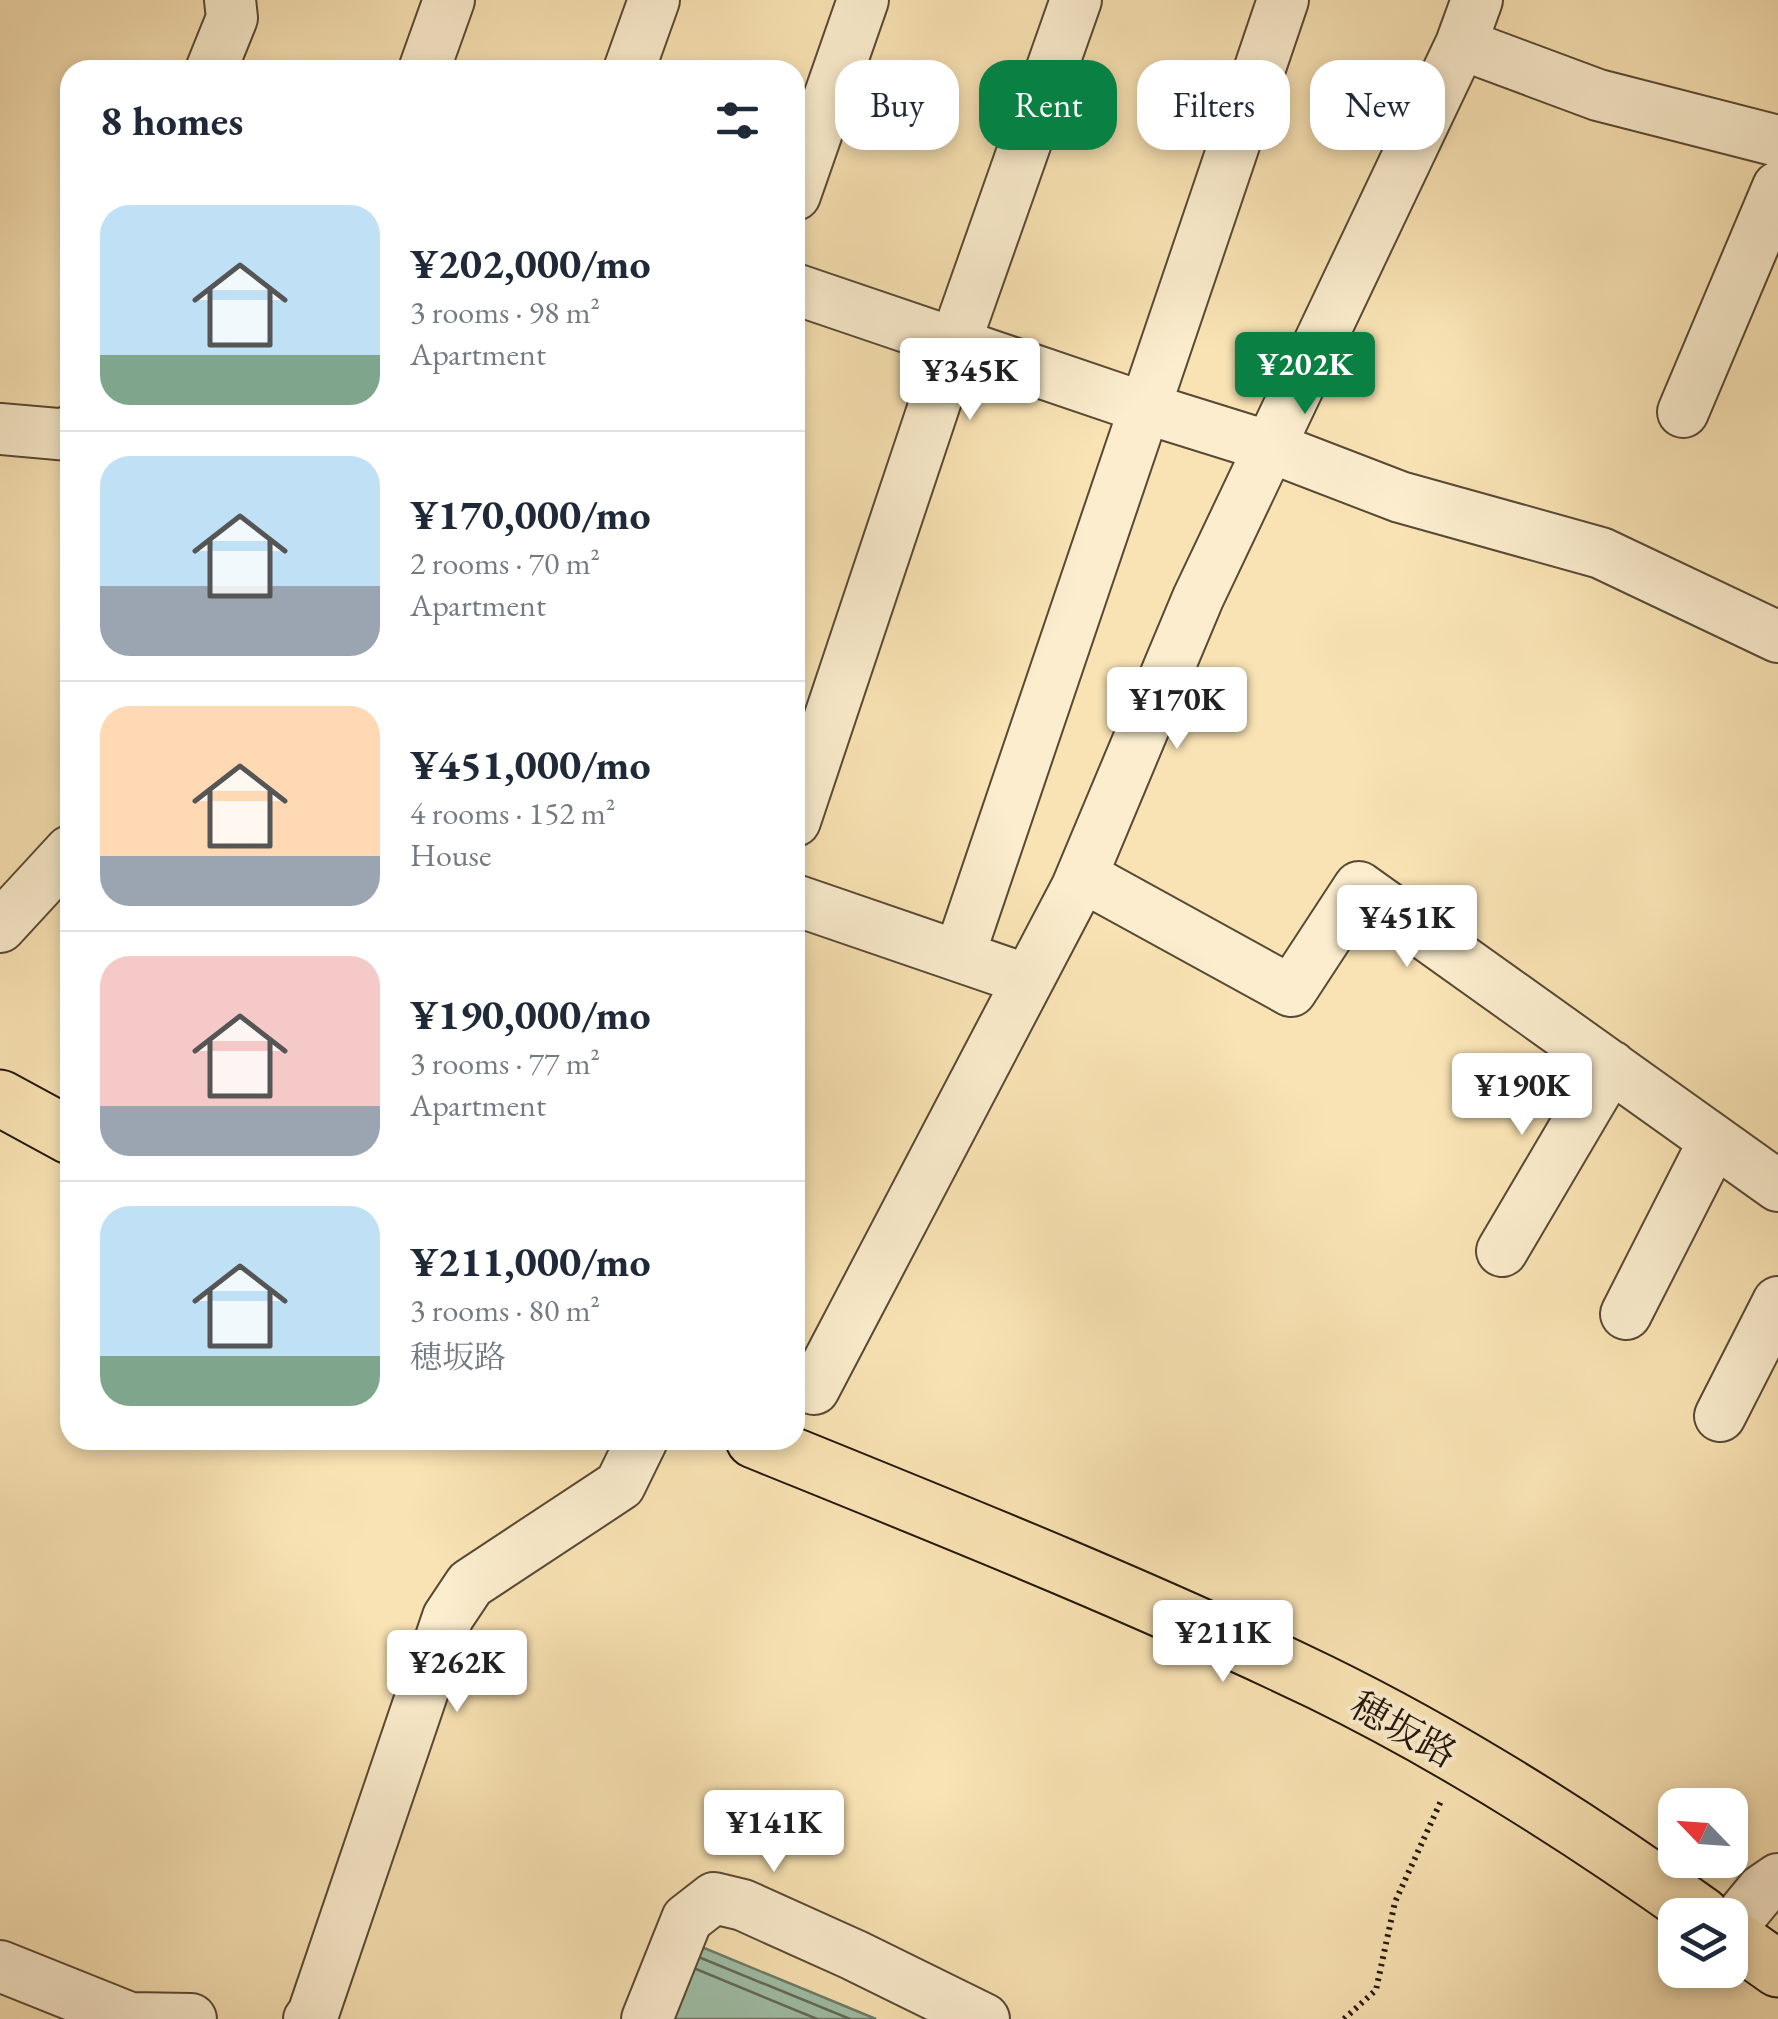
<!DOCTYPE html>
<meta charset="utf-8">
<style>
:root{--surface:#fff;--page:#f6f6f7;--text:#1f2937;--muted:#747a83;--line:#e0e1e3;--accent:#0b8043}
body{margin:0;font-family:"EB Garamond","Noto Serif JP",serif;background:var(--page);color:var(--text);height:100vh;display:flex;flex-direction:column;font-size:38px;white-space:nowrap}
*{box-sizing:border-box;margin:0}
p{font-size:32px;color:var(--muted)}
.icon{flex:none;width:55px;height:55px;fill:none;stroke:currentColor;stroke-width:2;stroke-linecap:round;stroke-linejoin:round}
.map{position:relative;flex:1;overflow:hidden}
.drawer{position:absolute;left:60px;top:60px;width:745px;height:1390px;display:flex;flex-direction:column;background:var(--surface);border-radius:30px;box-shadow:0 5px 15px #0003}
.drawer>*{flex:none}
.hud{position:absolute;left:835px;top:60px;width:792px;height:90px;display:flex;gap:20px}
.needle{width:65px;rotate:295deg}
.tools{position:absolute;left:1658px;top:1788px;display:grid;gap:20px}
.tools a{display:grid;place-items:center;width:90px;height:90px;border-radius:20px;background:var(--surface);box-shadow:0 5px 15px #0003;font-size:50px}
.price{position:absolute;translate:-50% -85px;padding:0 22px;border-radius:10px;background:#fff;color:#222;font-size:32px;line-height:65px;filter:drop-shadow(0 2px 5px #0008)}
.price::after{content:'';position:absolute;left:50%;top:60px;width:30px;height:22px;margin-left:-15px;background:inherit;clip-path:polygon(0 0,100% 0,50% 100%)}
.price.on{background:var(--accent);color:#fff}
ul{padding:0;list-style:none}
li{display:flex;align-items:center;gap:30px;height:250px;padding:0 40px}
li+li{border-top:2px solid var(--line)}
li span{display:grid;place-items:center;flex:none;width:280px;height:200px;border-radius:30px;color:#555}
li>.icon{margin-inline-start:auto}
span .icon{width:120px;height:120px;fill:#fffc;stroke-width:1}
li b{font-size:42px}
h2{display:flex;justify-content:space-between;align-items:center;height:120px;padding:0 40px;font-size:42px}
.tag{padding:0 35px;border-radius:30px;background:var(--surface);box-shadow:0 5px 15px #0003;font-size:35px;line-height:90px}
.tag.on{background:var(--accent);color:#fff}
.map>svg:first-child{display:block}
</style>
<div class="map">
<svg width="1778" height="2019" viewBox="0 0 1778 2019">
<rect width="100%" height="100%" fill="#f9e3b4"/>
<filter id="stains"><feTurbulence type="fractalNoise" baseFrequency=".002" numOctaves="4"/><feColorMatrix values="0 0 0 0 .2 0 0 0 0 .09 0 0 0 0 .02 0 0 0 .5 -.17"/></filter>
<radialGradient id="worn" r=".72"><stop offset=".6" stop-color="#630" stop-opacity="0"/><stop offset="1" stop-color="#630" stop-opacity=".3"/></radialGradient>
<!-- water -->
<path fill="#9fbfa7" stroke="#6d7b68" stroke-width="2.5" d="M692,1943L876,2019H634Z"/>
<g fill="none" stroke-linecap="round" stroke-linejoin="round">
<!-- shore -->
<path stroke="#616a58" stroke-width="2.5" d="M701,1958L850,2019
M696,1969L817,2019"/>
<defs>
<path id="minor" d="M1461,44L1598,95L1778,141
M211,70L232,18L230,0
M424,70L449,0
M629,70L654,0
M795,195L863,0
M795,289L1145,408L1270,447L1400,497L1601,553L1778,637
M1683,412L1778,187
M0,429L69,435L70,431
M795,821L955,343L1076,0
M1082,876L1291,991L1359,887L1778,1186
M795,900L1028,980
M0,927L70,851
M959,956L1283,0
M1502,1251L1611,1066
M1626,1314L1714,1141
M795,1382L814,1389L1077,887L1198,598L1461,44L1477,0
M1720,1416L1778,1302
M1730,1929L1762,1890L1778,1879
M0,1966L130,2018L191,2019
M309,2019L313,2014L448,1617L470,1584L620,1485L642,1440
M647,2019L687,1919L714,1898L743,1905L854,1955L984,2019"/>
<path id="major" d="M0,1098L70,1136
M754,1440C944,1517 1135,1593 1320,1682C1453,1747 1582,1829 1702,1915
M1730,1935L1778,1969"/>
</defs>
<!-- minor casing -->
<use href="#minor" stroke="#584934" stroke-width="54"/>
<!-- major casing -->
<use href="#major" stroke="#23160a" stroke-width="59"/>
<!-- path -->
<path stroke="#23160a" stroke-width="6" stroke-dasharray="2.5 5" stroke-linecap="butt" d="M1344,2019L1376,1990L1395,1902L1441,1801"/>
<!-- minor -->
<use href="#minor" stroke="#fbedce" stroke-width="50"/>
<!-- major -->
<use href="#major" stroke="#f9e3b4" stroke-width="55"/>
</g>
<g text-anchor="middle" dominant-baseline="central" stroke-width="8" stroke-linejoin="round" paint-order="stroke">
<!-- street labels -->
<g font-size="38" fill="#23160a" stroke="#fbedce">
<text transform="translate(1404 1729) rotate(29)">穂坂路</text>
</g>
</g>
<rect width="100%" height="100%" filter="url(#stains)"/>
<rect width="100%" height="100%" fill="url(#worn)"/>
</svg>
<div class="tools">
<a><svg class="needle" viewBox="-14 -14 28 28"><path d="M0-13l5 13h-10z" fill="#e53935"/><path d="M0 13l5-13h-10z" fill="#747a83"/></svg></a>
<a><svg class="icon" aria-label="layers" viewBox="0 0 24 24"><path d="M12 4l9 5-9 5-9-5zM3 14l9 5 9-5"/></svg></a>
</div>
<b class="price on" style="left:1305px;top:417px">¥202K</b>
<b class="price" style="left:970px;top:423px">¥345K</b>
<b class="price" style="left:1177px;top:752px">¥170K</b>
<b class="price" style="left:1407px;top:970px">¥451K</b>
<b class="price" style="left:1522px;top:1138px">¥190K</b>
<b class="price" style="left:1223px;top:1685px">¥211K</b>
<b class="price" style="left:457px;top:1715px">¥262K</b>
<b class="price" style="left:774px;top:1875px">¥141K</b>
<div class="hud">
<a class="tag">Buy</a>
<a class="tag on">Rent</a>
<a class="tag">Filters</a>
<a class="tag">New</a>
</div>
<section class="drawer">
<h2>8 homes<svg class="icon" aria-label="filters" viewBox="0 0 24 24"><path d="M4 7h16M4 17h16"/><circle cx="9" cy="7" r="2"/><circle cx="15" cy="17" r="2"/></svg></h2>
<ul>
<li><span style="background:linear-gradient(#bfe0f5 75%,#7fa58c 0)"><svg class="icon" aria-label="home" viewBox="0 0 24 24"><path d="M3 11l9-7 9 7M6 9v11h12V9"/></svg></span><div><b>¥202,000/mo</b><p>3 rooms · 98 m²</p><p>Apartment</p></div></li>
<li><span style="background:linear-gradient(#bfe0f5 65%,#9aa5b1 0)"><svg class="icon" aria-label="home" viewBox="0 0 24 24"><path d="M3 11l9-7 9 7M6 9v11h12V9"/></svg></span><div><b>¥170,000/mo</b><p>2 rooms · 70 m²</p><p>Apartment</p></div></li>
<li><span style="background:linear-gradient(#ffd9b3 75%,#9aa5b1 0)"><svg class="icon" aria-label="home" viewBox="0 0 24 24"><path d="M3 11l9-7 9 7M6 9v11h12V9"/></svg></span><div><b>¥451,000/mo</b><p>4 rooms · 152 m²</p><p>House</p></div></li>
<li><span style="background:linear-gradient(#f6c9c9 75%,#9aa5b1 0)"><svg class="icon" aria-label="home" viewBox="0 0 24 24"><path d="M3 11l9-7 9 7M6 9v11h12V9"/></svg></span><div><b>¥190,000/mo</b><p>3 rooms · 77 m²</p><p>Apartment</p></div></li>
<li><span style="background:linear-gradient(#bfe0f5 75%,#7fa58c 0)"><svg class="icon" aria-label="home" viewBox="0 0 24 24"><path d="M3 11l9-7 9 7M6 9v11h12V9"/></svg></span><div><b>¥211,000/mo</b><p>3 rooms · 80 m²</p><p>穂坂路</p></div></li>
</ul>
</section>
</div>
